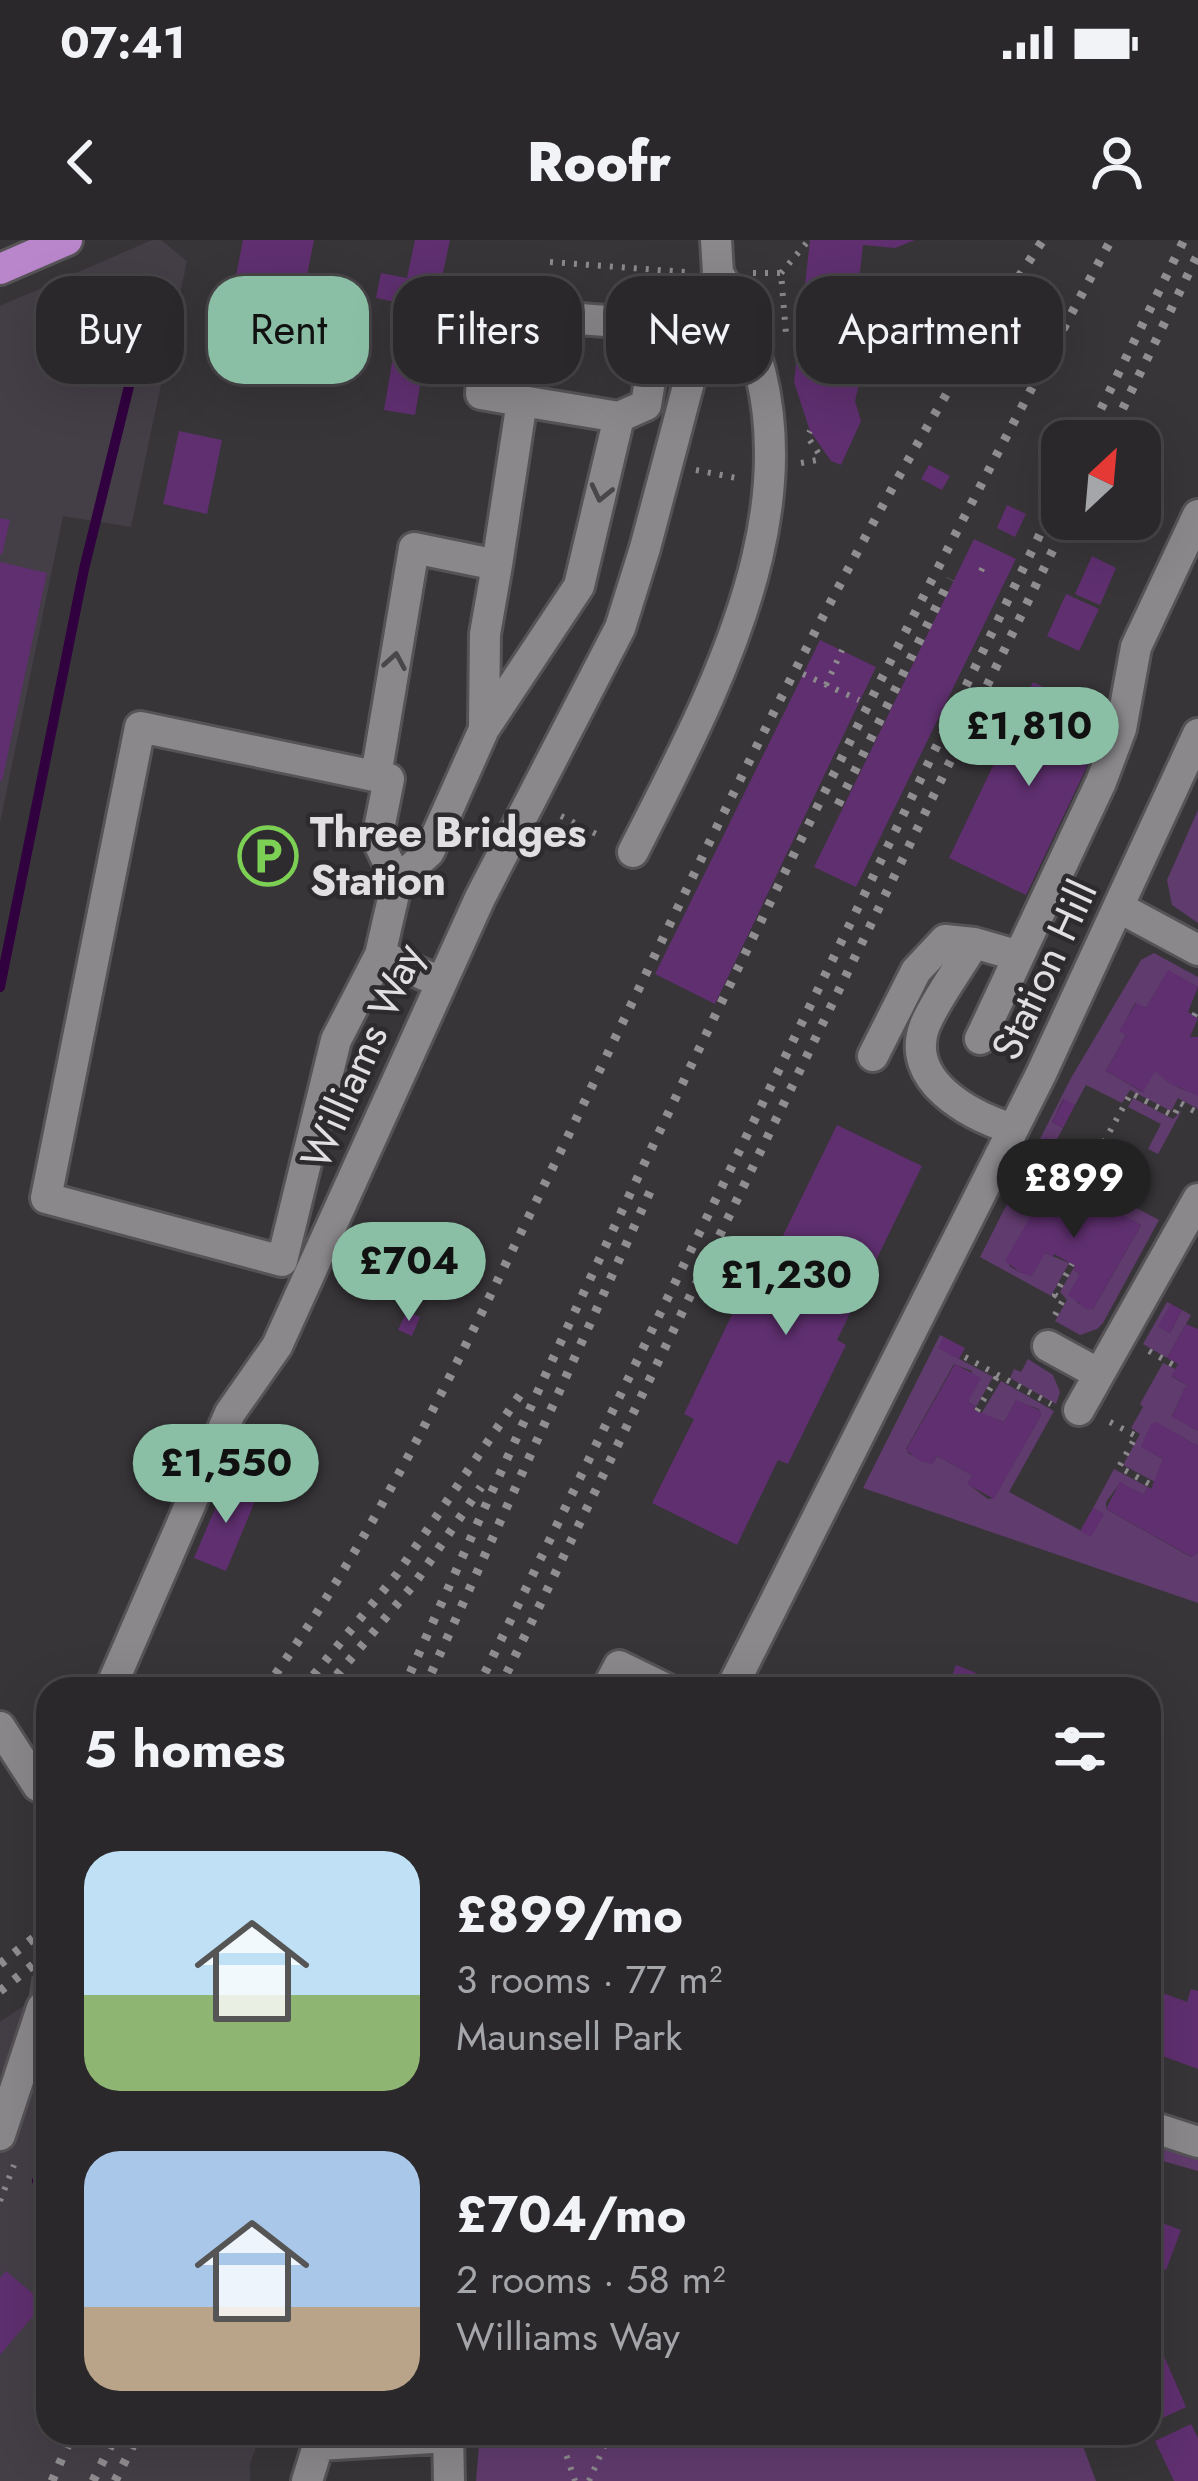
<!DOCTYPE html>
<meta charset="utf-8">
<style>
:root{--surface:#2a282b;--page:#323033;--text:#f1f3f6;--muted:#a5a6a9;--line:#464447;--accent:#8abfa5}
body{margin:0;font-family:Jost,sans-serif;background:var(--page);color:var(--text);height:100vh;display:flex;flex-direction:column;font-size:45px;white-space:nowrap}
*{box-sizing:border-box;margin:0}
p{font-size:39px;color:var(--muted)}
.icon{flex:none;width:66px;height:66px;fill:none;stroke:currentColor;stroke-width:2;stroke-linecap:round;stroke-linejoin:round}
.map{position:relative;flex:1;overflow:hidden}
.drawer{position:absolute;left:36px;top:1437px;width:1125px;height:768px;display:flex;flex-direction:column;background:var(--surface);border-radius:36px;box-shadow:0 12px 48px #0002,0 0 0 3px var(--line)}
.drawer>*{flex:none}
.top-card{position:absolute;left:36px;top:36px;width:1128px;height:108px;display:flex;gap:24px}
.needle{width:78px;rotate:26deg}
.controls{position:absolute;left:1041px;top:180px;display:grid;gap:24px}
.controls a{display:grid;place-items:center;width:120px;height:120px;border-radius:24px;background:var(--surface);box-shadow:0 12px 48px #0002,0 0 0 3px var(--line);font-size:60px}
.price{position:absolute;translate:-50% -102px;padding:0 27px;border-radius:42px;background:var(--accent);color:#111;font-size:39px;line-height:78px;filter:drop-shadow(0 3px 6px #0008)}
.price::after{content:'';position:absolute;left:50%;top:72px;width:36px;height:27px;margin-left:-18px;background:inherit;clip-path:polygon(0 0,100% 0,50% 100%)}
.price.active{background:#222;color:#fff}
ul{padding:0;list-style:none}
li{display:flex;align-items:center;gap:36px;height:300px;padding:0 48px}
li span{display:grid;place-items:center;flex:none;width:336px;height:240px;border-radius:36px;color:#555}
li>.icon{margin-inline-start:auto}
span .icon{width:144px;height:144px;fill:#fffc;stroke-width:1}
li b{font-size:51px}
h2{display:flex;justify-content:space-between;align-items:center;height:144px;padding:0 48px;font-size:51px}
.pill{padding:0 42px;border-radius:36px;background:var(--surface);box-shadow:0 12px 48px #0002,0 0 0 3px var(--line);font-size:42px;line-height:108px}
.pill.active{background:var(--accent);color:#111}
.status{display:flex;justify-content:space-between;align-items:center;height:84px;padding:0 60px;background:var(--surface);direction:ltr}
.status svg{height:33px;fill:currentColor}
header{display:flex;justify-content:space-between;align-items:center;height:156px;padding:0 48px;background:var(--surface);font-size:54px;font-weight:800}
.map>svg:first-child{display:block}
</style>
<div class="status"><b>07:41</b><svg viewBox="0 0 49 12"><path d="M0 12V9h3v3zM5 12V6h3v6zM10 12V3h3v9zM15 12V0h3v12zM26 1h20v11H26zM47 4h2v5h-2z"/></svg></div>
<header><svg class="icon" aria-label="back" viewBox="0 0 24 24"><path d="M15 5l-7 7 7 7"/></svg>Roofr<svg class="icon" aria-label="person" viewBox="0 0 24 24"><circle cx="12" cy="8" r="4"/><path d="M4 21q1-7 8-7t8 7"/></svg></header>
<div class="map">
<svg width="1198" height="2241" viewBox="0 0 1198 2241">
<rect width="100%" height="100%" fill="#383539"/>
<!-- built -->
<path fill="#443e47" d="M152,0H161L187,21L131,287L63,276L0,583V66Z
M48,1749V2193H261L250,2224V2241H0V1782Z"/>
<!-- green -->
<path fill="#603b6d" d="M1198,570V683L1172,665L1167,640Z
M1154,713L1198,737V747L1168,731L1146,768L1135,763L1120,791L1126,795L1106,831L1142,852L1155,831L1179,848L1198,855V869L1178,858L1171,871L1130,850L1122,863L1086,845L1075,865L1063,859L1052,882L1063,888L1055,903L1062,920L1059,927L1159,980L1103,1083L1097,1089L1080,1095L1055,1081L1067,1060L1060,1052L1073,1029L1080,1034L1077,1063L1093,1069L1141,985L1115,971L1110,979L1075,959L1080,950L1059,935L1009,1026L1021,1033L1045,1013L1069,1023L1051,1056L980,1017L1071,838L1141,720Z
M1133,858L1173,879L1182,870L1158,914L1148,909L1161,884L1128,867Z
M1167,1062L1171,1064L1159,1086L1170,1093L1182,1070L1191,1075L1167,1118L1143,1104Z
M940,1095L944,1097L939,1108L993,1137L976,1167L968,1162L972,1131L954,1124L906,1209L909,1214L932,1224L937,1216L972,1235L968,1244L988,1259L994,1258L1041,1175L1039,1169L1016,1161L1004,1182L981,1174L1001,1141L1054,1171L1009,1252L1091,1296L1103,1274L1093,1268L1114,1229L1148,1247L1144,1255L1120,1243L1106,1262V1269L1191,1317L1198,1312V1363L863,1248Z
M1028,1119L1053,1135L1060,1152L1056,1164L1010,1138L1014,1129L1021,1132Z
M1163,1123L1175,1129L1172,1137L1189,1146L1185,1148L1172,1176L1198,1191V1206L1156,1183L1151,1185L1142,1207L1163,1219L1155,1242L1123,1225L1140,1194L1131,1188L1143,1167L1140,1164Z
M1149,1898L1198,1914V1931L1149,1917Z
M480,2193H1078L1096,2241H476Z"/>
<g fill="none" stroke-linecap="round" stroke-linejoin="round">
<!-- stream -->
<path stroke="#31003f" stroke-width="10" d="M0,747L84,329L151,57
M37,1941L48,1902"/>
</g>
<!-- building -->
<path fill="#5f2f6f" d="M243,0H314L287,136L219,122Z
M415,0H450L435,70L376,58L381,33L407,38Z
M810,0H915L895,8L863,5L850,121L864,122L855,161L861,181L841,225L831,221L810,191L794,142Z
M400,76L431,82L415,175L384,170Z
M179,191L222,200L207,274L163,264Z
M929,225L950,236L942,250L921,239Z
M1007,265L1026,274L1015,297L997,288Z
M0,278L10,280L2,314H0Z
M974,299L1016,319L856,647L814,627Z
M1092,316L1116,328L1100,365L1075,354Z
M0,322L47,333L2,541L0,540Z
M1066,354L1099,369L1079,411L1047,396Z
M820,400L876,427L715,764L655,734Z
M1033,442L1097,472L1102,495L1026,655L949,618Z
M1168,730L1198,747L1188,772L1198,778L1190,797H1198V856L1169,843L1155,831L1143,852L1106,831L1126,795L1119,791L1136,763L1146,768Z
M1064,859L1075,865L1063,888L1052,882Z
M837,885L922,926L837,1100L846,1105L788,1224L778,1220L737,1305L652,1263L694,1179L684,1174L742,1054L752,1059Z
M1045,897L1068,909L1062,920L1039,908Z
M1054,935L1080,950L1075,959L1110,979L1115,971L1141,985L1093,1069L1088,1070L1068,1055L1080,1034L1073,1029L1075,1026L1054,1014L1053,1017L1045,1013L1032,1036L1021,1033L1005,1021Z
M1171,1064L1182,1070L1170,1093L1158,1087Z
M407,1071L420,1077L412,1096L398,1090Z
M1186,1084L1198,1089V1191L1172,1177L1185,1147L1189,1146L1171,1136L1178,1124L1167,1118Z
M944,1097L965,1108L959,1119L938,1108Z
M955,1124L981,1138L968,1162L976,1167L974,1170L1004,1182L1016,1160L1039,1170L1041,1175L994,1259L967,1244L972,1235L937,1216L932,1224L920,1221L906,1210Z
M1156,1182L1198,1206V1312L1192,1317L1106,1269L1120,1242L1144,1255L1148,1247L1151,1249L1163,1219L1141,1207L1151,1184Z
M227,1241L258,1254L226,1331L194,1318Z
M1093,1268L1104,1274L1091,1297L1080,1291Z
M956,1425L976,1433L973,1443L952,1436Z
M1034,1439L1059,1448V1449H1030Z
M1149,1574L1161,1578L1153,1598L1149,1596Z
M1191,1749L1198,1751V1829L1149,1811V1767L1154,1769L1160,1752L1187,1762Z
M1149,1978L1181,1990L1166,2030L1149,2023Z
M6,2031L44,2063L0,2115V2038Z
M1164,2116L1186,2167L1152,2183L1149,2122Z
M1191,2184L1198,2198V2241H1174L1155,2201Z
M1122,2193H1143L1145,2197L1127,2205Z"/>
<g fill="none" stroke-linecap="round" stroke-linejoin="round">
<!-- minor-tunnel -->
<path stroke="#514e52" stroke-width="30" stroke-dasharray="30 15" stroke-linecap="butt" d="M42,1768L48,1729"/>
<defs>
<path id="minor" d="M522,161L619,177
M484,486L485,394L497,325
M140,487L389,539L377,599L397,641L380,715L336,800L282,1021L46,958Z
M376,536L414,308L497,325L522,161L481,154L487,72L659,85L646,165L619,177L579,346L484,489L429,612L397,641
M633,612C723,435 839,225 718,33
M1120,668L1198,710
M974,703C959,729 937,757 925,785C903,841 971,876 1013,889
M380,715L440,742
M980,799L1019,716
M873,816L916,731L945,700L974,703L1019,716L1101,542L1121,489L1136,407L1198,275
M1048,1106L1099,1134
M1079,1170L1198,959
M110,1449L230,1173L277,1106L480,658L620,388L645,308L718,33L716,0
M607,1449L619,1426L666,1449
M731,1449L1041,834L1198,494
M0,1487L38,1546L48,1549
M1149,1886L1198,1902
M0,1895L42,1768
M448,2193L449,2241
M319,2205L448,2197
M307,2241L322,2193"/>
<path id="major" d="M0,29L67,0"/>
</defs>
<!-- minor casing -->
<use href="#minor" stroke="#555356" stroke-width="36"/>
<!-- major casing -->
<use href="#major" stroke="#555356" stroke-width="36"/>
<!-- path -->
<path stroke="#8c898d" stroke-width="6" stroke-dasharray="3 9" stroke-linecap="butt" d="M550,22L686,32
M753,33H781L786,94
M781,33L809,0
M801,223L817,220L819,214L807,196L810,191
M696,230L736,238
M981,331L985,323
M803,434L859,460
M826,445L842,410
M561,576L602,597
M1194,776L1198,769
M1104,902L1131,853L1174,876L1180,863L1198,873
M1055,1075L1063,1060L1055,1055L1072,1024
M1149,1111L1177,1127
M965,1117L1051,1164
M977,1171L998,1135
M1110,1182L1136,1196L1119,1227L1153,1246
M1149,1847L1166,1853
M0,1961L14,1925
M559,2193L575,2241
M589,2241L610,2193"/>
<!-- minor -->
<use href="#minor" stroke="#8b888c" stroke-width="30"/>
<!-- major -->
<use href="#major" stroke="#b986cb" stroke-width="30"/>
<!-- rail -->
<path stroke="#908e91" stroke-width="9" stroke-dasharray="6 12" stroke-linecap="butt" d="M1085,201L1184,0
M1107,201L1198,14
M838,565L950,339
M265,1449C382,1287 465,1106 553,927C706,612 849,292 1043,0
M302,1449L397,1334L526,1146
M325,1449L415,1343L481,1247
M403,1449C622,958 855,473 1111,0
M424,1449L654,943
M477,1449L1062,249
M499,1449L1068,279
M0,1724L48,1687
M0,1751L48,1713
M52,2241L73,2193
M93,2241L117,2193
M115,2241L139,2193"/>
</g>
<!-- one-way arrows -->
<defs><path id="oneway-chevron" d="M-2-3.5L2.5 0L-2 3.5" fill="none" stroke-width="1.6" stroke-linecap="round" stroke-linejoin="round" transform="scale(3)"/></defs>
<g stroke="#4a474a">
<use href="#oneway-chevron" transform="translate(601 253) rotate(103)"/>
<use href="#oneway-chevron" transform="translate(395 421) rotate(-80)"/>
</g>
<!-- icons -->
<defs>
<symbol id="parking-ring" viewBox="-11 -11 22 22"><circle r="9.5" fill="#2e2b2e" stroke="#7cd155" stroke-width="1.5"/><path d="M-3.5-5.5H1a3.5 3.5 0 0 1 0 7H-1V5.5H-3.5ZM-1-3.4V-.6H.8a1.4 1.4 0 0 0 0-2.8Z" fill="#7cd155"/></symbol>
</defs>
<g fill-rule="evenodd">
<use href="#parking-ring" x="235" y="583" width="66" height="66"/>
</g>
<g text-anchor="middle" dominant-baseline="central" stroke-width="9" stroke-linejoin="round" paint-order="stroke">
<!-- poi labels -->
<g font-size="42" font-weight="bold" fill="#e1dfe2" stroke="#2e2b2e" text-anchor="start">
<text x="310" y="592">Three Bridges<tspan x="310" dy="48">Station</tspan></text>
</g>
<!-- street labels -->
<g font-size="42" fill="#e1dfe2" stroke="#2e2b2e">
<text transform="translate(1044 730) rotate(-65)">Station Hill</text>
<text transform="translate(362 816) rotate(-66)">Williams Way</text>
</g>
</g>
</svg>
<div class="controls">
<a><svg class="needle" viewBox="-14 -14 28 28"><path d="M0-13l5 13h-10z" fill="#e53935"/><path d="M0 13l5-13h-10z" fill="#a5a6a9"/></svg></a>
</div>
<b class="price" style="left:1029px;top:549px">£1,810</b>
<b class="price active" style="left:1074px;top:1001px">£899</b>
<b class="price" style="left:409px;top:1084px">£704</b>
<b class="price" style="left:786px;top:1098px">£1,230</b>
<b class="price" style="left:226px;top:1286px">£1,550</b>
<div class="top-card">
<a class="pill">Buy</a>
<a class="pill active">Rent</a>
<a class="pill">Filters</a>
<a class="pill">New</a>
<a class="pill">Apartment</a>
</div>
<section class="drawer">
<h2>5 homes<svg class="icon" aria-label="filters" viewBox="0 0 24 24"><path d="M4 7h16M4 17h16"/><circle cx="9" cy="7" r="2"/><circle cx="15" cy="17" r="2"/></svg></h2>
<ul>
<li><span style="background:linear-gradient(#bfe0f5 60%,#8fb573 0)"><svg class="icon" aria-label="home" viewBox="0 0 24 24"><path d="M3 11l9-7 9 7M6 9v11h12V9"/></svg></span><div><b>£899/mo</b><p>3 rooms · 77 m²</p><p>Maunsell Park</p></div></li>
<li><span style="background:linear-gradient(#a9c7e8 65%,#b9a48a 0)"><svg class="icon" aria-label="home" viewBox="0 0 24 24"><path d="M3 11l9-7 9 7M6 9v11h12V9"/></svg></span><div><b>£704/mo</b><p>2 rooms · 58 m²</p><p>Williams Way</p></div></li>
</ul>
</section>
</div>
